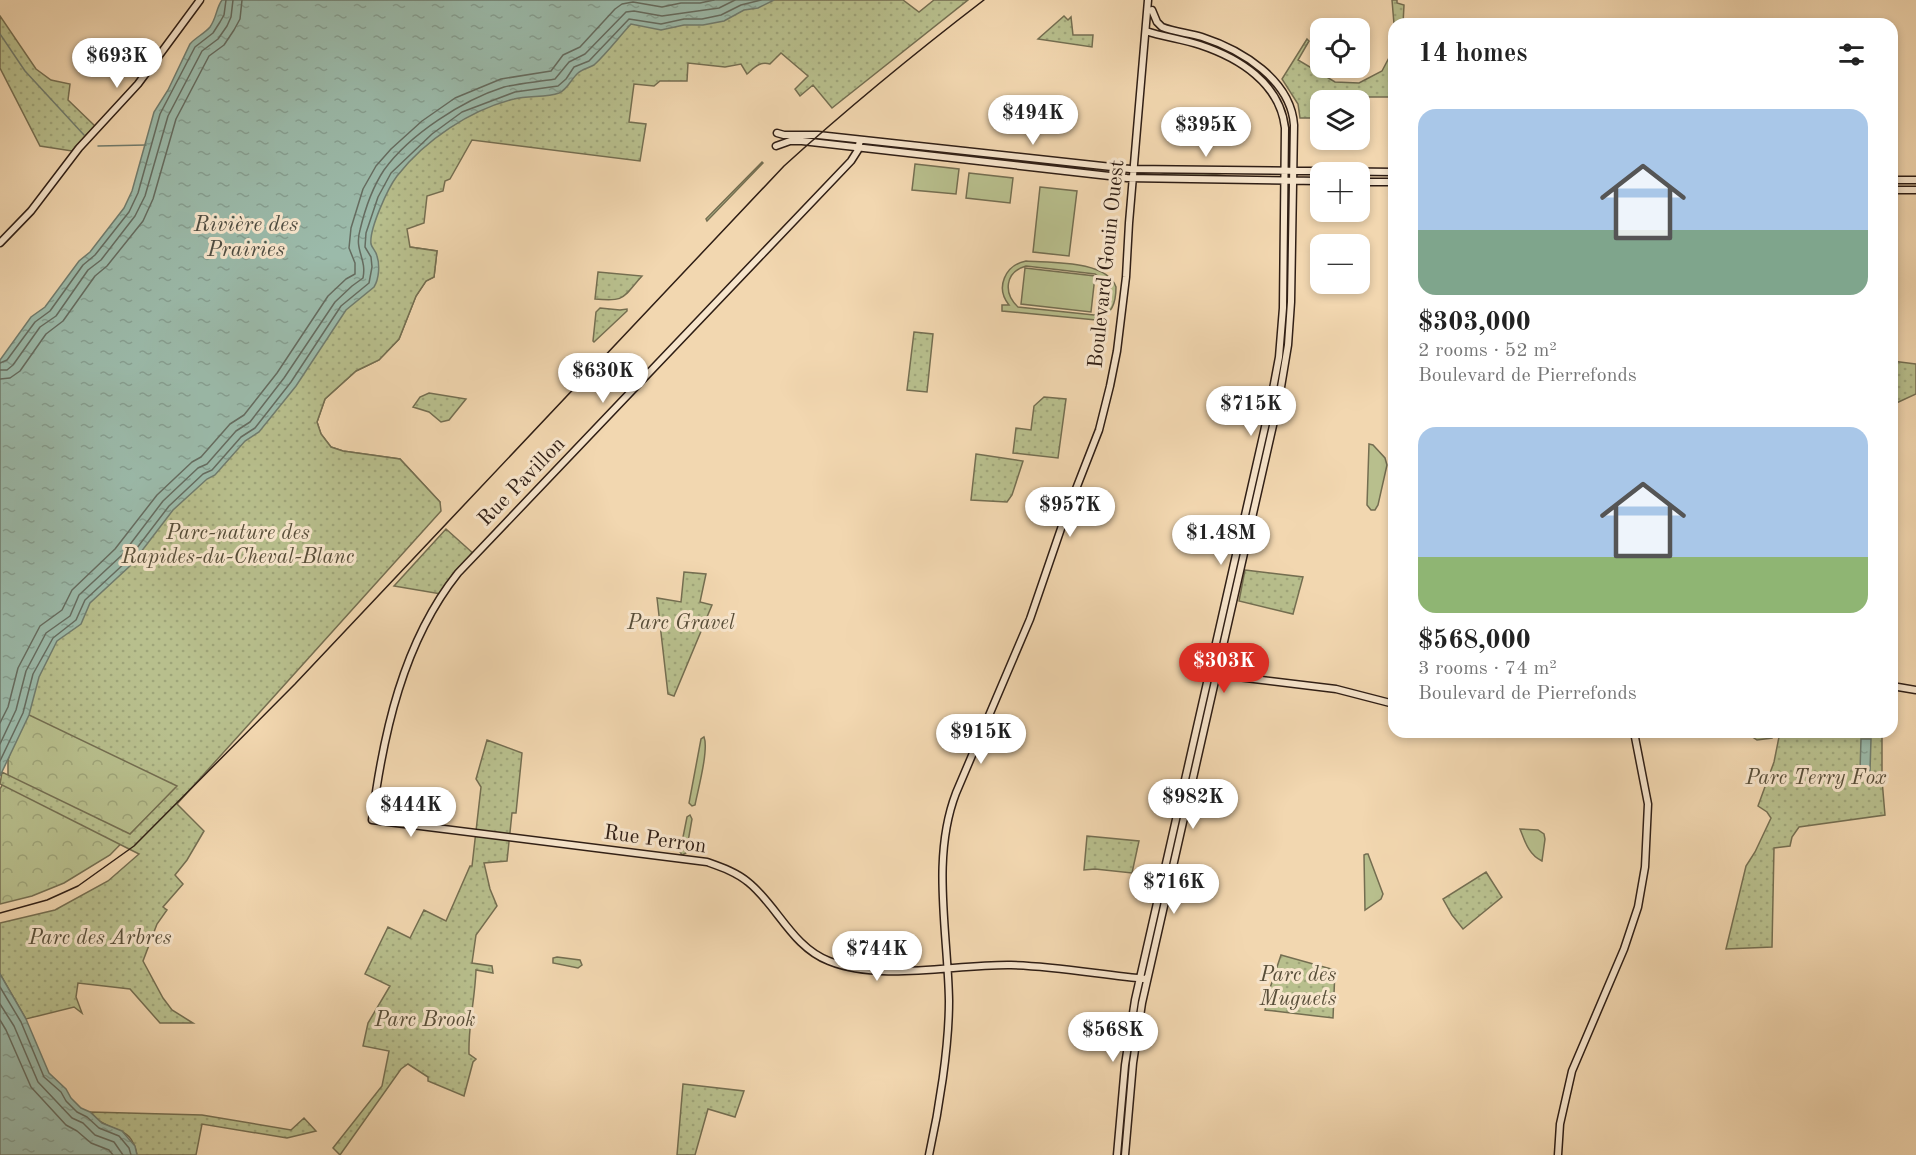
<!DOCTYPE html>
<meta charset="utf-8">
<style>
:root{--surface:#fff;--page:#f6f6f6;--text:#222;--muted:#767676;--accent:#d93025}
body{margin:0;font-family:"Old Standard TT",serif;background:var(--page);color:var(--text);height:100vh;display:flex;flex-direction:column;font-size:22px;white-space:nowrap}
*{box-sizing:border-box;margin:0}
p{font-size:20px;color:var(--muted)}
.icon{flex:none;width:33px;height:33px;fill:none;stroke:currentColor;stroke-width:2;stroke-linecap:round;stroke-linejoin:round}
.map{position:relative;flex:1;overflow:hidden}
.details{position:absolute;left:1388px;top:18px;width:510px;height:720px;display:flex;flex-direction:column;background:var(--surface);border-radius:18px;box-shadow:0 3px 9px #0003}
.details>*{flex:none}
.fabs{position:absolute;left:1310px;top:18px;display:grid;gap:12px}
.fabs a{display:grid;place-items:center;width:60px;height:60px;border-radius:12px;background:var(--surface);box-shadow:0 3px 9px #0003;font-size:30px}
.price{position:absolute;translate:-50% -51px;padding:0 14px;border-radius:21px;background:#fff;color:#222;font-size:20px;line-height:39px;filter:drop-shadow(0 2px 3px #0008)}
.price::after{content:'';position:absolute;left:50%;top:36px;width:18px;height:14px;margin-left:-9px;background:inherit;clip-path:polygon(0 0,100% 0,50% 100%)}
.price.on{background:var(--accent);color:#fff}
ul{padding:0;list-style:none}
li{display:grid;align-content:center;gap:12px;height:318px;padding:0 30px}
li span{display:grid;place-items:center;height:186px;border-radius:18px;color:#555}
li>.icon{margin-inline-start:auto}
span .icon{width:108px;height:108px;fill:#fffc;stroke-width:1}
li b{font-size:26px}
h2{display:flex;justify-content:space-between;align-items:center;height:72px;padding:0 30px;font-size:26px}
.map>svg:first-child{display:block}
</style>
<div class="map">
<svg width="1916" height="1155" viewBox="0 0 1916 1155">
<defs>
<pattern id="forest-crowns" width="20" height="18" patternUnits="userSpaceOnUse" patternTransform="scale(1.5)"><rect width="20" height="18" fill="#b8bf8d"/><path d="M2 6a3 3 0 1 1 6 0M12 15a3 3 0 1 1 6 0" fill="none" stroke="#9ea479"/></pattern>
<pattern id="park-dots" width="8" height="8" patternUnits="userSpaceOnUse" patternTransform="scale(1.5)"><rect width="8" height="8" fill="#b8bf8d"/><path d="M2 2h.1M6 6h.1" fill="none" stroke="#9ea479" stroke-width="1.8" stroke-linecap="round"/></pattern>
<pattern id="water-ripples" width="26" height="14" patternUnits="userSpaceOnUse" patternTransform="scale(1.5)"><rect width="26" height="14" fill="#9bbaaa"/><path d="M2 4q2-2 4 0t4 0M15 11q2-2 4 0t4 0" fill="none" stroke="#869f91"/></pattern>
</defs>
<rect width="100%" height="100%" fill="#f2d7b0"/>
<filter id="stains"><feTurbulence type="fractalNoise" baseFrequency=".00333" numOctaves="4"/><feColorMatrix values="0 0 0 0 .2 0 0 0 0 .09 0 0 0 0 .02 0 0 0 .5 -.17"/></filter>
<radialGradient id="worn" r=".72"><stop offset=".6" stop-color="#630" stop-opacity="0"/><stop offset="1" stop-color="#630" stop-opacity=".3"/></radialGradient>
<!-- green -->
<path fill="#b8bf8d" stroke="#746e51" stroke-width="1.5" fill-rule="evenodd" d="M933,150L1032,161L1031,164L919,151Z
M1034,161L1099,168L1088,170L1034,164Z
M762,162L763,163L707,221L706,219Z
M915,164L959,169L956,194L912,190Z
M969,173L1013,178L1010,203L966,198Z
M1168,173H1228L1201,176L1159,175Z
M1040,187L1077,191L1069,256L1033,252Z
M1026,261C1051,263 1106,260 1116,287C1116,303 1112,315 1096,320L1002,311V305H1009C995,288 1005,265 1026,261ZM1026,266L1095,274L1109,284C1113,298 1109,311 1094,315L1018,307C1003,293 1005,272 1026,266Z
M1025,268L1095,276L1091,312L1021,304Z
M1369,444L1373,445L1385,458L1387,465L1378,505L1375,510H1371L1367,505Z
M1745,732H1772V738L1757,740Z
M704,737C709,749 698,790 695,805L692,806L689,803L701,739Z
M1184,794L1183,811L1149,958L1150,942Z
M690,815L692,819L686,853L682,855L680,852L687,817Z
M1520,829L1538,830L1544,834L1545,839L1542,861C1529,855 1525,842 1520,829Z
M1366,854H1368L1383,894L1381,899L1365,910L1364,855Z
M557,957L580,960L582,965L578,968L553,963V958Z
M1137,1001L1122,1155H1120L1128,1062Z"/>
<!-- forest -->
<path fill="url(#forest-crowns)" stroke="#746e51" stroke-width="1.5" d="M410,247L437,251L434,277L426,281L416,296L399,339L379,360L356,371L325,399L317,422L321,434L331,447L343,451L400,459L440,502L241,721L110,855L64,883L32,896L0,904V789L8,775V760L19,723Z"/>
<!-- park -->
<path fill="url(#park-dots)" stroke="#746e51" stroke-width="1.5" d="M646,0H903L919,12L934,0H968L832,108L813,85L800,96L795,89L808,76L781,53L770,64C759,61 754,68 747,74L741,64L725,67L688,63L687,81H660L654,86L634,84L629,122L646,124L640,161L472,140L450,179L445,181L443,191L427,196L424,223L407,229L410,247L437,251L434,277L426,281L416,296L399,339L379,360L356,371L325,399L317,422L321,434L331,447L343,451L400,459L440,502L441,511L177,804L204,831L187,860L175,875L183,884L163,907L167,910L157,924L143,961L163,998L172,1010L193,1023H160L130,989L78,983L76,997L82,1013L74,1007L26,1019L0,974V923L55,910L108,881L139,854L0,784L2,772L130,834L177,786L29,715L0,644L400,128Z
M1392,0H1397V3L1404,5L1403,24H1394Z
M0,16L36,69L51,80L70,84L68,100L95,126L72,151L40,146L0,68Z
M1064,16L1068,20L1071,17L1073,35H1093L1092,47L1038,39Z
M1307,39L1309,41L1298,60L1335,82L1359,83L1382,71L1393,50V97H1347L1337,100H1320V118H1300L1298,104L1282,79Z
M598,272L642,276C622,298 626,302 595,299Z
M600,308L620,310L627,309V311L594,342L593,341L596,312Z
M914,332L933,334L927,392L907,390Z
M1892,361L1916,364V394L1892,405Z
M429,393L466,399L449,420L441,422L429,412L413,407L420,397Z
M1044,397L1066,399L1058,458L1013,453L1016,428L1031,430L1034,406Z
M976,454L1023,461L1012,495L1007,502L971,500Z
M446,529L475,555L441,594L394,586Z
M1245,570L1303,577L1293,614L1239,601Z
M684,572L706,574L700,602L712,605L674,696L668,694L657,598L681,602Z
M1780,732H1882V780L1885,815L1799,827L1792,837L1790,846L1774,848L1772,947L1726,949L1746,866L1755,852L1771,818L1767,812L1758,806L1774,762Z
M487,740L522,753L516,813H512L507,861L484,863L490,889L497,906L476,935L472,963L492,966L493,973L476,970C475,999 468,1026 469,1054L476,1059L473,1062L464,1096L428,1081V1077L408,1064L401,1069L340,1155L333,1148L382,1086L389,1051L363,1046L368,1023L390,986L365,974L388,927L410,938L424,910L446,921L470,866H472L481,787L476,779Z
M1087,836L1139,841L1132,873L1095,869L1084,870Z
M1486,872L1502,897L1463,929L1452,915L1443,899Z
M1281,955L1335,970L1333,1018L1265,1010L1270,988Z
M683,1084L744,1091L735,1117L708,1109L695,1155H677Z
M90,1112L202,1115L291,1130L304,1118L316,1131L287,1138L202,1124L196,1155H137C132,1128 118,1133 101,1122C97,1120 94,1115 90,1112Z"/>
<!-- water -->
<path fill="url(#water-ripples)" stroke="#707c6e" stroke-width="1.5" d="M222,0H774L758,8L744,10L724,21L703,25H684L661,30L631,24C619,37 607,53 594,65C589,68 582,69 578,73C571,79 568,89 559,93C546,98 528,95 514,99C470,110 425,140 397,176C388,188 369,229 371,244C372,248 376,251 377,256C380,265 379,279 374,287L346,310L296,386L259,432L245,441L215,475L207,479L173,510L131,565L90,603L81,624L57,641L39,677L29,715L0,776V360L31,317L45,307L79,261L90,252L124,208L132,191L154,112L168,90L190,44C196,37 204,34 210,27C217,17 216,8 222,0Z
M1861,739H1871L1870,771H1860Z
M0,974L26,1019L49,1073L66,1089L71,1098L81,1108L90,1112L102,1123L122,1131L135,1146L137,1155H0Z"/>
<g fill="none" stroke-linecap="round" stroke-linejoin="round">
<!-- shore -->
<path stroke="#656c60" stroke-width="1.5" d="M0,363L7,360L35,322L50,311L83,265L95,255L129,212L138,193L160,114L195,47L213,33L220,22L224,15L226,0
M0,370H7L13,365L40,327L56,316L88,270L101,260L135,216L145,196L168,116L202,51L218,39L227,26L231,17L233,0
M0,379L10,378L20,371L46,334L63,321L95,276L107,266L143,221L153,199L176,119L209,56L224,45L234,30L240,19L242,0
M0,723L8,707L18,668L40,626L62,610L72,590L115,549L157,495L192,462L201,457L230,424L244,415L277,373L328,296L346,279L355,274V263L349,248L351,228L363,189L376,166L391,149L422,121L455,98L501,79L551,71L563,55L580,47L615,9L622,4L633,2L662,7L681,3H700L714,0
M0,744L16,710L26,671L46,633L70,616L79,595L122,555L163,501L198,468L207,464L236,431L250,422L284,378L335,302L352,286L363,278C367,258 354,251 360,230C365,209 372,188 384,170C410,134 463,100 504,87C521,83 538,82 555,79L569,62L585,54L626,12L634,11L662,16L719,8L735,0
M0,761L23,713L33,674L53,638L76,620L85,600L127,561L169,506L203,474L212,470L241,437L255,428L291,382L341,306L369,283L372,267L371,257L365,247L366,233L378,197L391,173L432,134L462,112L515,92L558,86L566,79L574,67L589,61L629,19L661,24L684,19H702L721,15L741,5L761,0
M0,987L21,1022L44,1077L61,1092L66,1101L77,1112L87,1117L99,1128L119,1136L129,1148L131,1155
M0,1004L14,1026L38,1082L72,1118L83,1123L95,1135L114,1142L123,1155
M0,1020L6,1030L31,1087L66,1125L77,1131L91,1143L109,1150L113,1155"/>
<!-- stream -->
<path stroke="#707c6e" stroke-width="1.5" d="M0,34L25,71L84,135
M98,146L146,145"/>
<defs>
<path id="secondary" d="M777,133L784,135H818L1130,169L1394,172
M860,140L858,150L851,161L458,573C403,642 383,734 372,820L707,862C721,867 736,872 748,882C777,905 792,947 829,961C881,982 955,964 1011,965C1056,966 1102,975 1147,979
M776,146L790,141H802L1127,178L1320,181
M1892,180H1916
M1359,182H1394
M1892,190H1916
M0,243L31,211L79,148L138,84L200,0
M1213,674L1336,689L1394,704
M1892,686L1916,690
M929,1155C939,1110 949,1047 949,1001C948,933 931,858 956,793L1030,619L1065,517L1099,430L1110,386L1117,351L1126,277L1129,223L1148,0
M1117,1155L1125,1065L1135,1000L1270,405L1279,357L1283,308L1285,128C1280,83 1239,58 1200,45C1182,39 1163,37 1146,31
M1125,1155L1133,1063L1142,1003L1279,399L1288,345L1291,302L1294,125C1291,80 1242,50 1202,37C1189,33 1174,32 1162,27L1157,22L1152,10
M1558,1155L1560,1124L1572,1071L1624,949L1638,907L1645,867L1648,804L1634,732"/>
</defs>
<!-- secondary casing -->
<use href="#secondary" stroke="#2f1e15" stroke-width="9"/>
<!-- secondary -->
<use href="#secondary" stroke="#f7e5cc" stroke-width="6"/>
<!-- tram -->
<path stroke="#2f1e15" stroke-width="1.5" d="M0,913L47,900L78,886L134,846L295,684L784,166C848,108 915,53 984,0"/>
</g>
<g text-anchor="middle" dominant-baseline="central" stroke-width="6" stroke-linejoin="round" paint-order="stroke">
<!-- street labels -->
<g font-size="21" fill="#2f1e15" stroke="#f7e5cc">
<text transform="translate(1107 264) rotate(-84)">Boulevard Gouin Ouest</text>
<text transform="translate(522 482) rotate(-46)">Rue Pavillon</text>
<text transform="translate(655 840) rotate(8)">Rue Perron</text>
</g>
<!-- park labels -->
<g font-size="21" font-style="italic" fill="#584e39" stroke="#f7e5cc">
<text x="238" y="533">Parc-nature des<tspan x="238" dy="24">Rapides-du-Cheval-Blanc</tspan></text>
<text x="681" y="623">Parc Gravel</text>
<text x="1816" y="778">Parc Terry Fox</text>
<text x="100" y="938">Parc des Arbres</text>
<text x="1298" y="975">Parc des<tspan x="1298" dy="24">Muguets</tspan></text>
<text x="425" y="1020">Parc Brook</text>
</g>
<!-- water labels -->
<g font-size="22" font-style="italic" fill="#4f4d42" stroke="#f7e5cc">
<text x="246" y="225">Rivière des<tspan x="246" dy="25">Prairies</tspan></text>
</g>
</g>
<rect width="100%" height="100%" filter="url(#stains)"/>
<rect width="100%" height="100%" fill="url(#worn)"/>
</svg>
<div class="fabs">
<a><svg class="icon" aria-label="locate" viewBox="0 0 24 24"><circle cx="12" cy="12" r="6"/><path d="M12 2v4M12 18v4M2 12h4M18 12h4"/></svg></a>
<a><svg class="icon" aria-label="layers" viewBox="0 0 24 24"><path d="M12 4l9 5-9 5-9-5zM3 14l9 5 9-5"/></svg></a>
<a>+</a>
<a>−</a>
</div>
<b class="price" style="left:117px;top:89px">$693K</b>
<b class="price" style="left:1033px;top:146px">$494K</b>
<b class="price" style="left:1206px;top:158px">$395K</b>
<b class="price" style="left:603px;top:404px">$630K</b>
<b class="price" style="left:1251px;top:437px">$715K</b>
<b class="price" style="left:1070px;top:538px">$957K</b>
<b class="price" style="left:1221px;top:566px">$1.48M</b>
<b class="price on" style="left:1224px;top:694px">$303K</b>
<b class="price" style="left:981px;top:765px">$915K</b>
<b class="price" style="left:1193px;top:830px">$982K</b>
<b class="price" style="left:411px;top:838px">$444K</b>
<b class="price" style="left:1174px;top:915px">$716K</b>
<b class="price" style="left:877px;top:982px">$744K</b>
<b class="price" style="left:1113px;top:1063px">$568K</b>
<section class="details">
<h2>14 homes<svg class="icon" aria-label="filters" viewBox="0 0 24 24"><path d="M4 7h16M4 17h16"/><circle cx="9" cy="7" r="2"/><circle cx="15" cy="17" r="2"/></svg></h2>
<ul>
<li><span style="background:linear-gradient(#a9c7e8 65%,#7fa58c 0)"><svg class="icon" aria-label="home" viewBox="0 0 24 24"><path d="M3 11l9-7 9 7M6 9v11h12V9"/></svg></span><div><b>$303,000</b><p>2 rooms · 52 m²</p><p>Boulevard de Pierrefonds</p></div></li>
<li><span style="background:linear-gradient(#a9c7e8 70%,#8fb573 0)"><svg class="icon" aria-label="home" viewBox="0 0 24 24"><path d="M3 11l9-7 9 7M6 9v11h12V9"/></svg></span><div><b>$568,000</b><p>3 rooms · 74 m²</p><p>Boulevard de Pierrefonds</p></div></li>
</ul>
</section>
</div>
